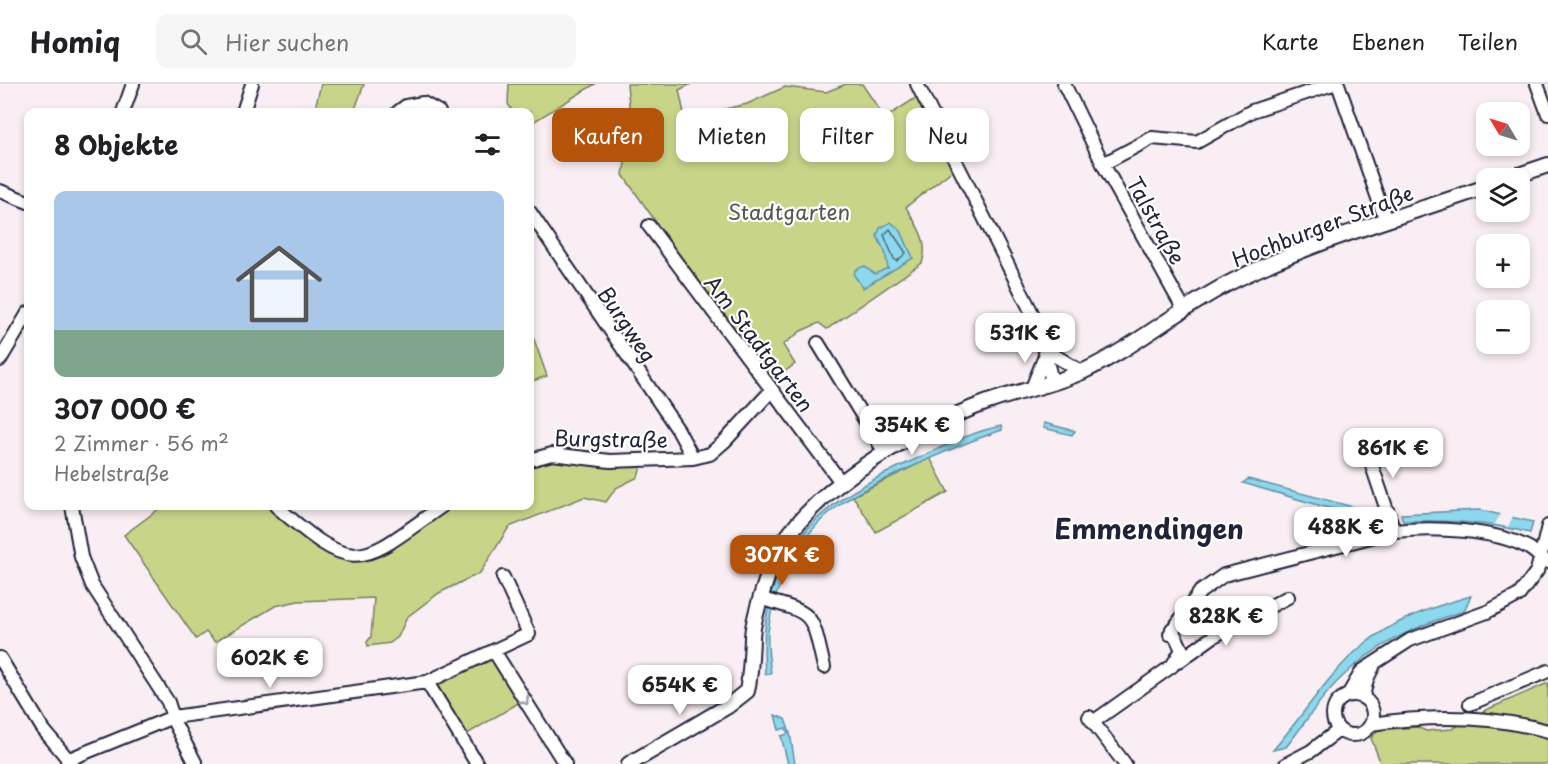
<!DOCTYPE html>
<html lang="de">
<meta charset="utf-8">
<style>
:root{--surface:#fff;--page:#f6f6f6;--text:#202124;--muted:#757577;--line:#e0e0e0;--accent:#b45309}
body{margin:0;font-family:"Playpen Sans",sans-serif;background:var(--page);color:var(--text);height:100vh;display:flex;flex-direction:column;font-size:22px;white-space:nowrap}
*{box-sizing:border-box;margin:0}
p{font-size:20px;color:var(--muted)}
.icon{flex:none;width:33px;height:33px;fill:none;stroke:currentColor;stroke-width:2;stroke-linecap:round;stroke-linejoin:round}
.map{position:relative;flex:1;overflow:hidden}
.drawer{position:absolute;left:24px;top:24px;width:510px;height:402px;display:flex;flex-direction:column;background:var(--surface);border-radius:12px;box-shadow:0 3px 9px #0003}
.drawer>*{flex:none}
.hud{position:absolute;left:552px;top:24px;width:570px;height:54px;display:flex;gap:12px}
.needle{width:39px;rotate:308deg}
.buttons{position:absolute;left:1476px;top:18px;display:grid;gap:12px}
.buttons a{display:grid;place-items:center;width:54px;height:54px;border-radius:12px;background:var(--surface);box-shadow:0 3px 9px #0003;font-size:30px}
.price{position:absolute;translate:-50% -51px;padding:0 14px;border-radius:12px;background:#fff;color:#222;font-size:20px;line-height:39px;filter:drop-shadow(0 2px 3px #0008)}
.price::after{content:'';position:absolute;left:50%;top:36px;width:18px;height:14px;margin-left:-9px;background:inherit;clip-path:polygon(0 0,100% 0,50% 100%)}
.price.selected{background:var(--accent);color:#fff}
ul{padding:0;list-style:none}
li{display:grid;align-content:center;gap:12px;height:318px;padding:0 30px}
li span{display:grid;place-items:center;height:186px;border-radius:12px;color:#555}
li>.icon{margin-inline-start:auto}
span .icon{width:108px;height:108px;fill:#fffc;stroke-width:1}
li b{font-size:26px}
h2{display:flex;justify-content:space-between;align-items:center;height:72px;padding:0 30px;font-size:26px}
.chip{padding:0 21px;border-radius:12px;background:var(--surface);box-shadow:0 3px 9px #0003;font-size:21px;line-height:54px}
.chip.selected{background:var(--accent);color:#fff}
header{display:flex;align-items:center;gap:36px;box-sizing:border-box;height:84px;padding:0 30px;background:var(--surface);border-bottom:2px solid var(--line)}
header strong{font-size:28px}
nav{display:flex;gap:33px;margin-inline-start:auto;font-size:21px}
.search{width:420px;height:54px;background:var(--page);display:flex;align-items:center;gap:15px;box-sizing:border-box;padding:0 21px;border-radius:12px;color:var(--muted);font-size:22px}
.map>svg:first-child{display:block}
</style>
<header>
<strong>Homiq</strong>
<div class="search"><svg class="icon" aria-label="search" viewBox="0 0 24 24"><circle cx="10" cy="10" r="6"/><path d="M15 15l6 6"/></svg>Hier suchen</div>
<nav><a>Karte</a><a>Ebenen</a><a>Teilen</a></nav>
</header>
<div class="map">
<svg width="1548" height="680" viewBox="0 0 1548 680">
<rect width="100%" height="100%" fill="#f9eef3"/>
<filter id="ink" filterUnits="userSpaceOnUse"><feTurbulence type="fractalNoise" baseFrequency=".0167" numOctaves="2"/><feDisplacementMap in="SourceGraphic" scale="12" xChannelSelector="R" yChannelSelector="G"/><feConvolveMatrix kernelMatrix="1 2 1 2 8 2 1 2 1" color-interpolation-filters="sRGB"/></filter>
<g filter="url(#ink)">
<!-- green -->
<path fill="#c8d589" stroke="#757c62" stroke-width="1.5" d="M321,0H364L354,28H314Z
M509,0H595L530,40V28H513L508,20Z
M627,0H691L679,6L685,34L747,20L785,3L826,8L846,0H862L885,34L917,13L954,85L906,123C916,141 930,157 922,179L827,245L819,239L801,247L783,261L795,280L769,299L623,91L631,40Z
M530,244L547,292L530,298Z
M930,374L948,408L876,448L853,412Z
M554,375L641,383L638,393L616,404L606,418L584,413L509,443L480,489L439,509L407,533L398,553L390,559L368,562L367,558L371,553L374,514L298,517L275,522L215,558L206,548L196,555L124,451L163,422H268L313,460L335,473L347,476L369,474L388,466L449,422H530V380Z
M491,572L520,618L464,652L433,600Z
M1548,599V680H1381L1371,654L1378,646L1417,643L1426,647L1452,645L1486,626Z"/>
<!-- water -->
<path fill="#8cd8ec" stroke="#628fa5" stroke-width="1.5" d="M891,138L901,147L913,174L863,204L854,191L855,186L864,182L875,190L888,184L885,168L877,152L880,144Z
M1044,339L1075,347L1072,351L1043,344Z
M1001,342L1002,346C969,357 937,371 905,386C882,397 857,407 837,423C799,450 773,503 768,548C767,562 769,576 771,589L765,590C756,470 814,420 916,375C945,362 971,348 1001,342Z
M1248,395L1376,429L1378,436L1355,432L1243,399Z
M1479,426L1533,438L1530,449C1487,438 1447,436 1403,437L1401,430Z
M1471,512L1464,527C1418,541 1375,560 1340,595C1319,615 1304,641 1286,663L1273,666C1303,632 1327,591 1363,561C1394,536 1432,523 1471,512Z
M775,631L785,635L790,649L795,680H788L781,652L788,650L786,644L779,646Z"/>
<!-- pier -->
<path fill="#f9eef3" d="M1501,429L1513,432L1508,443L1495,440Z"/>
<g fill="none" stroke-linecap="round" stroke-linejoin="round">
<!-- shore -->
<path stroke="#4c6b82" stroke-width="1.5" d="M890,145L906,169L897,177L894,175L884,151Z"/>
<defs>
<path id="minor" d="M917,0L1039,243L1052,298
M1064,0L1103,80L1184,226
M1338,0L1386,137
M1537,0L1548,30
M123,28L133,0
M243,28L252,0
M398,28L406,22L423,19L439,28
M1103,80L1152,54L1197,58L1252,27L1333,0
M0,107L28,118
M530,128L678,346L693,374
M649,142L841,398
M818,259L885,369
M1047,267L1082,288
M0,276L28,229
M1032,304L1047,267
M1369,373L1394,447
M530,376L552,370L610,377L693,374L710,370L725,357L772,306
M72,422L81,473L92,501L168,618L175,640L196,680
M276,422C357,493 359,481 442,422
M762,515C816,530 811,528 824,583
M1170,550L1200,508L1224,491L1394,447C1433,443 1494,445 1529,464C1535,468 1541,474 1548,478
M494,567L565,680
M0,574L43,645L72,680
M1178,578L1214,552L1288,513
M427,598L529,550L503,493
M1333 631a20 20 0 1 1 40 0a20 20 0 1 1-40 0Z
M1348,611L1362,587L1410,556L1487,528L1519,511L1537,487L1548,442
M1363,613L1367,595L1373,583
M1470,620L1548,587
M1089,633L1125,680
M1093,638L1172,582L1182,566L1172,545
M1371,640C1430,631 1490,631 1548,647
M67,676L173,633L427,598L477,680
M1286,680L1311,667L1339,646"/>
<path id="tertiary" d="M1510,94L1548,81
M629,680L728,622L747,607C751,589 751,574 752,555C752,535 771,477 782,460C825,396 917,344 988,318C1019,307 1053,301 1084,287C1137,262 1182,222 1235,196C1315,156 1403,132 1486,103"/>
</defs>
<!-- minor casing -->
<use href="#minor" stroke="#22223b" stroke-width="16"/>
<!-- tertiary casing -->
<use href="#tertiary" stroke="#22223b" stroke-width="18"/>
<!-- minor -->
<use href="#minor" stroke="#fff" stroke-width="12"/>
<!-- tertiary -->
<use href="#tertiary" stroke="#fff" stroke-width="14"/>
</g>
<!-- one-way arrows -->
<defs><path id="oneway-chevron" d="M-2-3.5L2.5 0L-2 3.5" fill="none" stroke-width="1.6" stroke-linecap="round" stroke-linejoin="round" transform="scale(1.5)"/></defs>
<use stroke="#9c9ca7" href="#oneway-chevron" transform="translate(525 617) rotate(57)"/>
</g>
<g text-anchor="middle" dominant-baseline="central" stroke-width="4.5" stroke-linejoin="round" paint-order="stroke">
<!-- park labels -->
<g font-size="21" fill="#545852" stroke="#fff">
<text x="789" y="127">Stadtgarten</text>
</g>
<!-- street labels -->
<g font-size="21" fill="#22223b" stroke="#fff">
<text transform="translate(1157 136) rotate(61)">Talstraße</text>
<text transform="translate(1322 141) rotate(-21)">Hochburger Straße</text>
<text transform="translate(628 240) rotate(56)">Burgweg</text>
<text transform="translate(760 259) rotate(53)">Am Stadtgarten</text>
<text transform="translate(611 354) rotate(1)">Burgstraße</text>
</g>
<!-- district labels -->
<g font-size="27" font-weight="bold" fill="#22223b" stroke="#fff">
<text x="1149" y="443">Emmendingen</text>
</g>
</g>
</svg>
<div class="buttons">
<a><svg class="needle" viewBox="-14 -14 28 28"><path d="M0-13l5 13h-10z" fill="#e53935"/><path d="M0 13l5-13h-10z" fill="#757577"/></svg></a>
<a><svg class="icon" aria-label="layers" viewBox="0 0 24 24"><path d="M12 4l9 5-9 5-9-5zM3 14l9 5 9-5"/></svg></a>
<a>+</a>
<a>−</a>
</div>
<b class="price" style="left:1025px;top:280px">531K €</b>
<b class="price" style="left:912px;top:372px">354K €</b>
<b class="price" style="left:1393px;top:395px">861K €</b>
<b class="price" style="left:1346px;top:474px">488K €</b>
<b class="price selected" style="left:782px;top:502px">307K €</b>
<b class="price" style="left:1226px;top:563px">828K €</b>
<b class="price" style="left:270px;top:605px">602K €</b>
<b class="price" style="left:680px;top:632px">654K €</b>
<div class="hud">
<a class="chip selected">Kaufen</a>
<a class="chip">Mieten</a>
<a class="chip">Filter</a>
<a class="chip">Neu</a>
</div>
<section class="drawer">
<h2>8 Objekte<svg class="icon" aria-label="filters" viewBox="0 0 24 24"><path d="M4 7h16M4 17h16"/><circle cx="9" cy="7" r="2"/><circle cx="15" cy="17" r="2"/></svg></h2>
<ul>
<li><span style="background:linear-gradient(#a9c7e8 75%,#7fa58c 0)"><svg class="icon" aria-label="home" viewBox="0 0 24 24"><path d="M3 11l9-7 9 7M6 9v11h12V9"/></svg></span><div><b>307 000 €</b><p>2 Zimmer · 56 m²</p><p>Hebelstraße</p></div></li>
</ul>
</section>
</div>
